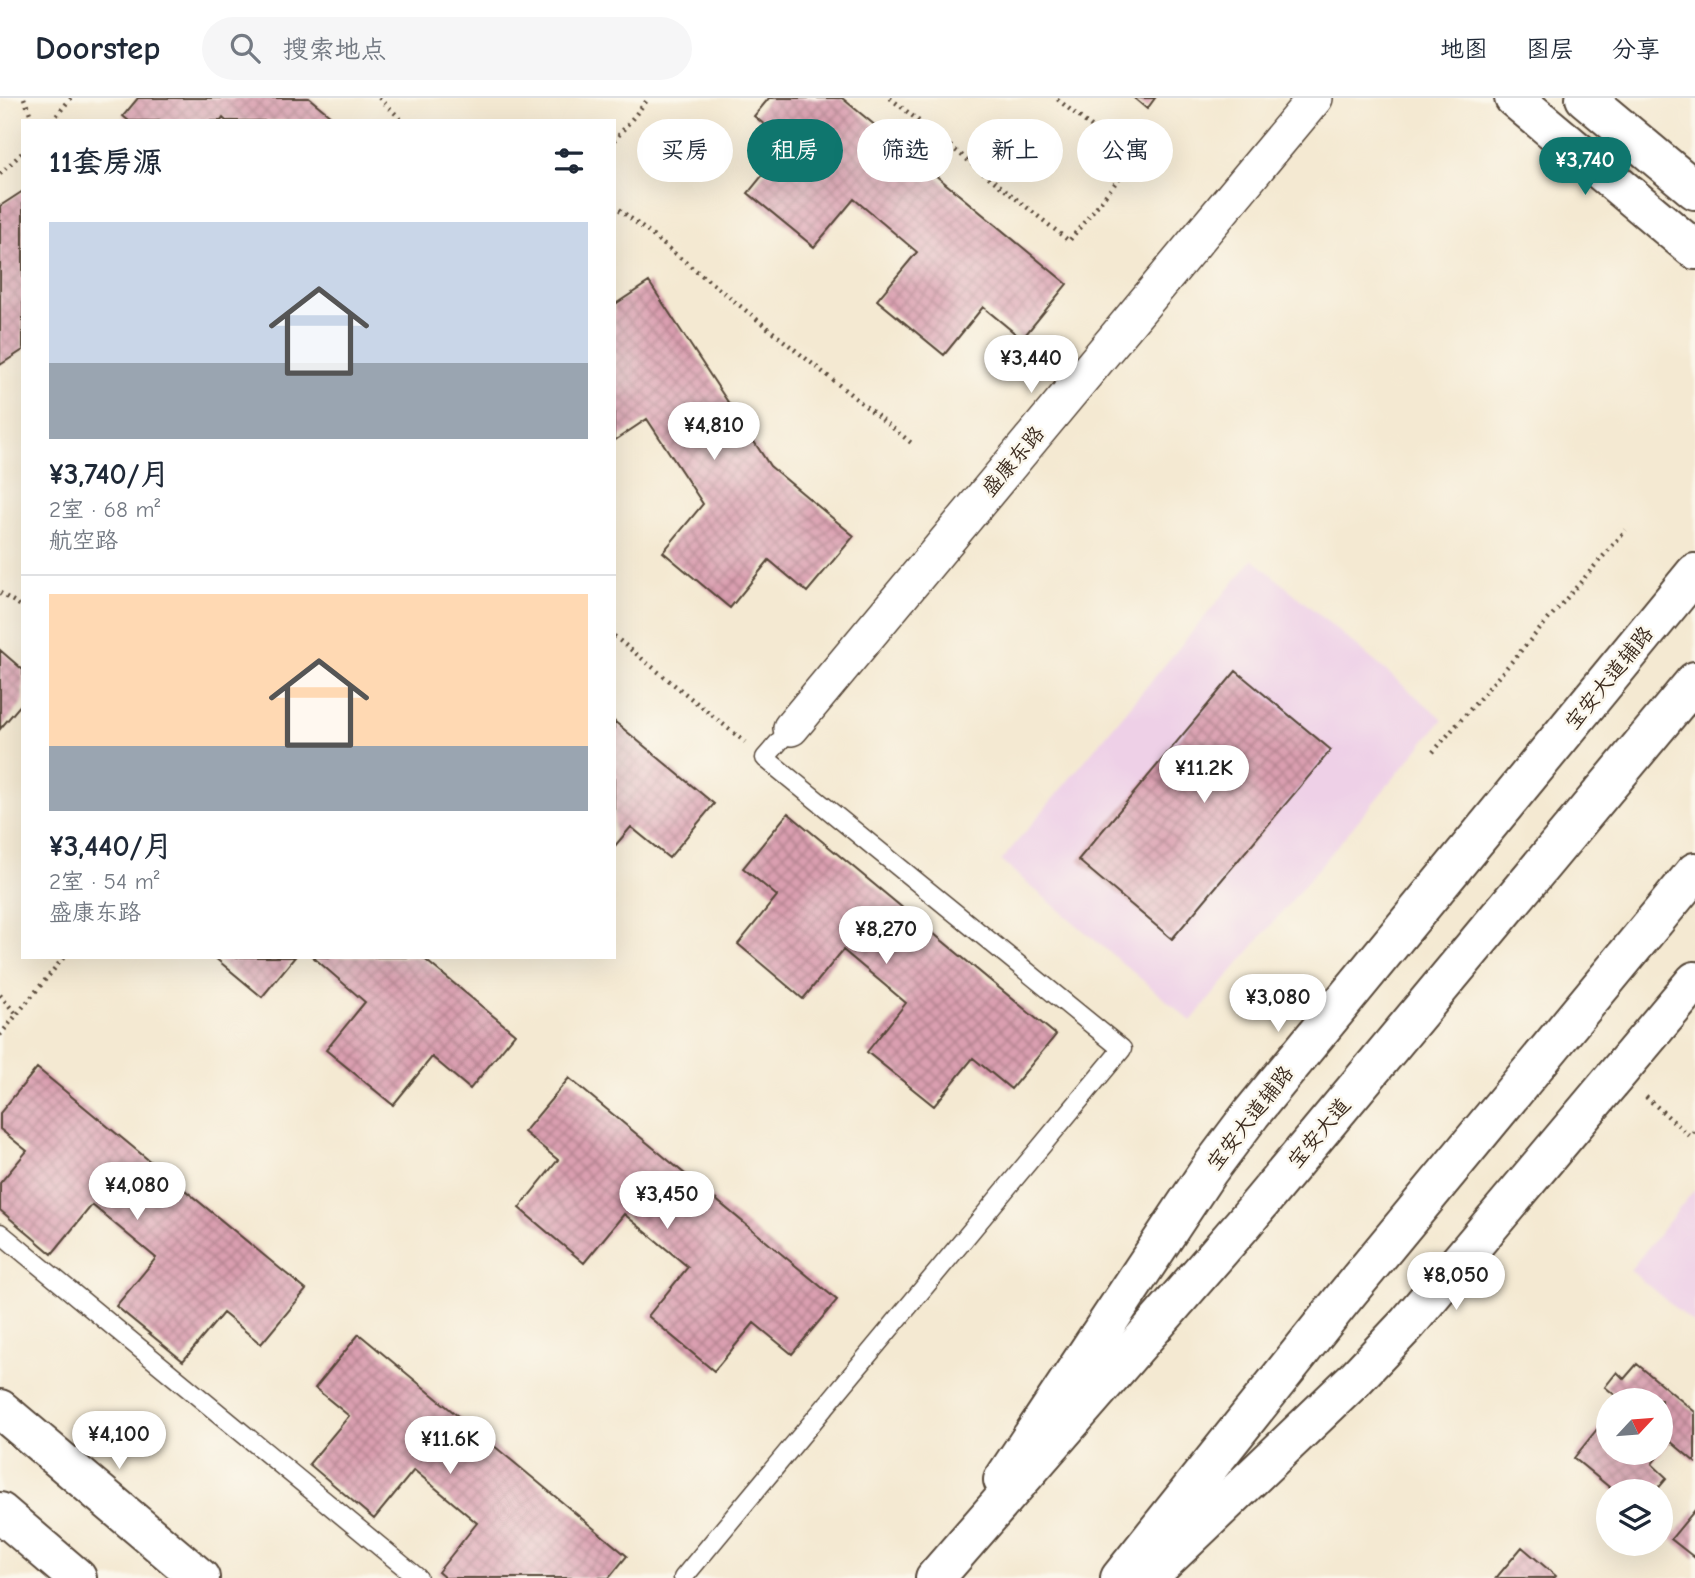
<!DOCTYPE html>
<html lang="zh">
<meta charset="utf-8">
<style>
:root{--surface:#fff;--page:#f6f6f7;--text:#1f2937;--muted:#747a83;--line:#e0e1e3;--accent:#0f766e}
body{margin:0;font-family:"Comic Neue","LXGW WenKai TC",sans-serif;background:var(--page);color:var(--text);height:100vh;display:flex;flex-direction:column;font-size:26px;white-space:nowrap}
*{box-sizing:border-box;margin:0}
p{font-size:23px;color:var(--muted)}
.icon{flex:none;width:38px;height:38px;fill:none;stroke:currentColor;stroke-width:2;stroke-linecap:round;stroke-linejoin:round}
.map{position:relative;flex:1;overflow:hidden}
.sheet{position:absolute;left:21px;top:21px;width:595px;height:840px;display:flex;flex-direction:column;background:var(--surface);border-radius:0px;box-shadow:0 7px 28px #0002}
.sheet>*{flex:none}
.top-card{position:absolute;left:637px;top:21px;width:665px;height:63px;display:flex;gap:14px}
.needle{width:46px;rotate:64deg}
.buttons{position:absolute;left:1596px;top:1290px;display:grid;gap:14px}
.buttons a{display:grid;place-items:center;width:77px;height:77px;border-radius:50%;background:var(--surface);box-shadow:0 7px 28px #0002;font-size:35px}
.price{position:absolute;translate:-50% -60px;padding:0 16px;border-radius:24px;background:#fff;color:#222;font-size:23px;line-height:46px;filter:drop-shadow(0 2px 4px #0008)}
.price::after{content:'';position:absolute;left:50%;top:42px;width:21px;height:16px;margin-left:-10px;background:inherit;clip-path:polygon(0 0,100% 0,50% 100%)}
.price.selected{background:var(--accent);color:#fff}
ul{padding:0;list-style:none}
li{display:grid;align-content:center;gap:14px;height:371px;padding:0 28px}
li+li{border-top:2px solid var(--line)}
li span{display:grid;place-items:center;height:217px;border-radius:0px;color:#555}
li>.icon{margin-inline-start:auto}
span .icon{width:126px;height:126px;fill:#fffc;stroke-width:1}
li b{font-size:30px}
h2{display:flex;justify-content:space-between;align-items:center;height:84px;padding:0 28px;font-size:30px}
.tag{padding:0 24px;border-radius:32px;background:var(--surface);box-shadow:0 7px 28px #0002;font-size:24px;line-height:63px}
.tag.selected{background:var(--accent);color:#fff}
header{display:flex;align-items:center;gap:42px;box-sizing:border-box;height:98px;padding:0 35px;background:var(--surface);border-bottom:2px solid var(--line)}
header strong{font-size:33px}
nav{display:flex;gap:38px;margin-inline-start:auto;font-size:24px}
.search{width:490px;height:63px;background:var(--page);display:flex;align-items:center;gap:18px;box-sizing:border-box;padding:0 24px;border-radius:38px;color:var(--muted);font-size:26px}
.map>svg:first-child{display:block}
</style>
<header>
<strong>Doorstep</strong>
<div class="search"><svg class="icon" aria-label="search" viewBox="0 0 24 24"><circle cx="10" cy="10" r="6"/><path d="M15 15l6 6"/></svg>搜索地点</div>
<nav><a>地图</a><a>图层</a><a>分享</a></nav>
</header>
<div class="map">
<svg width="1695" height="1480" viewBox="0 0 1695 1480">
<defs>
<pattern id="building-cross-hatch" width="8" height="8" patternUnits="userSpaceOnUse" patternTransform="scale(1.75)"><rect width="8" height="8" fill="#da9fb0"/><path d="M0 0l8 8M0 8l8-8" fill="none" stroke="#b2828f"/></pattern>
</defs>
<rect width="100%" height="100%" fill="#fbf7ec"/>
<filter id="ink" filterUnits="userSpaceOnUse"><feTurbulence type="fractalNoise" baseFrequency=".0143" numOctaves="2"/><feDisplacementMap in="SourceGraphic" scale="14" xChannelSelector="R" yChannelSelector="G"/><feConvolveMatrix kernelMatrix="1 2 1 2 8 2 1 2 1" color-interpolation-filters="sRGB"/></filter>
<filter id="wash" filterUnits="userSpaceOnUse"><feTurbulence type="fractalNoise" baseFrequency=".00686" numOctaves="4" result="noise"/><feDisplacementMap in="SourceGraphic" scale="28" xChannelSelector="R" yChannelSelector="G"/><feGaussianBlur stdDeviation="1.57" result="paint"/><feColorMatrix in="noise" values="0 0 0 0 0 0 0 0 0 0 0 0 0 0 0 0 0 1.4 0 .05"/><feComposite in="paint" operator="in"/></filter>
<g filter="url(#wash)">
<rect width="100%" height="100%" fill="#f4e9d2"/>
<!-- built -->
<path fill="#eed0e7" d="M1253,461L1443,621L1191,923L1001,763Z
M1695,1091V1227L1630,1172Z"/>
<g id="blocks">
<!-- building -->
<path fill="url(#building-cross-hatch)" d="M138,0H309L337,23H226L223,20L221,23H129L123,18Z
M769,0H842L1067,186L1022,241L983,209L944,257L877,202L917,154L854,101L814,149L748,95L788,46L754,18Z
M1134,0H1155L1147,11Z
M23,93V252L0,267V108Z
M649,184L770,368L854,438L807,494L769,462L730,510L663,454L703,406L647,321L614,343V207Z
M0,552L23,572V604L0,631Z
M1236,573L1331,652L1172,841L1078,762Z
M614,623L714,706L669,760L631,729L614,749Z
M788,715L1056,937L1011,991L973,960L934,1008L867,954L906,905L843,852L803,901L738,846L777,798L743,770Z
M214,859H295L262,899Z
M313,859H422L515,936L470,991L432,959L393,1007L326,952L365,904Z
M37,970L306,1192L261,1246L223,1215L183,1263L116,1208L156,1160L92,1107L52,1156L0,1112V1085L27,1053L0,1031V1015Z
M569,980L837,1202L792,1256L754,1225L714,1273L648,1218L688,1169L624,1116L584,1165L519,1110L558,1062L524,1034Z
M359,1236L627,1458L609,1480H445L438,1474L477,1425L414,1372L374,1421L309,1366L349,1318L315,1290Z
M1637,1266L1695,1314V1364L1670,1343L1652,1366L1667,1380L1656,1393H1614L1574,1360L1602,1325L1608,1330V1354H1661V1302H1621L1605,1289L1617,1274L1624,1281Z
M1695,1412V1460L1671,1441Z
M1522,1449L1556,1478L1554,1480H1496Z"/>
</g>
</g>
<g filter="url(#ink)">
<use href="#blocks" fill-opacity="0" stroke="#574739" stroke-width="2"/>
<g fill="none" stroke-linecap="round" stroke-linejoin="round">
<defs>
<path id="service" d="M0,1135L418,1480
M683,1480L1122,951L765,660L791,630"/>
<path id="minor" d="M791,630L1315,0"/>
<path id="tertiary" d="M1514,0L1695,152
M1585,0L1695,92"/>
<path id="secondary" d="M0,1311L200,1480
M1003,1382L1209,1072L1251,1016L1695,475
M0,1414L77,1480
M1147,1480L1355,1281L1408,1225L1695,883"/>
<path id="primary" d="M935,1480L1243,1126L1695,583
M1120,1480L1342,1202L1695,774"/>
</defs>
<!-- service casing -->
<use href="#service" stroke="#574739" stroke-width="21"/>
<!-- minor casing -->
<use href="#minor" stroke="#574739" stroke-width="38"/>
<!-- tertiary casing -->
<use href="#tertiary" stroke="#574739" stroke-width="42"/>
<!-- secondary casing -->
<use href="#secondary" stroke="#574739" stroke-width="42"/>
<!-- primary casing -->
<use href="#primary" stroke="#574739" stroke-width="42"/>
<!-- path -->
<path stroke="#574739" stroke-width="4.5" stroke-dasharray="2 5" stroke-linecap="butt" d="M24,0L33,23
M379,0L403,23
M890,0L1069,143L1133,63L1056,0
M52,23L71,0
M614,43L649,0
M0,76L23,54
M614,107L914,347
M0,495L23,509
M614,538L745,644
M1433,654L1626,432
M0,897L17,917
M0,937L64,859
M1646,999L1690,1038L1695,1032"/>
<!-- service -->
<use href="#service" stroke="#fff" stroke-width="18"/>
<!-- minor -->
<use href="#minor" stroke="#fff" stroke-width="35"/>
<!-- tertiary -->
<use href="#tertiary" stroke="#fff" stroke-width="38"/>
<!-- secondary -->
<use href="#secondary" stroke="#fff" stroke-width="38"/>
<!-- primary -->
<use href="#primary" stroke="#fff" stroke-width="38"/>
</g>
</g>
<g text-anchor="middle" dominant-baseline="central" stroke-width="5" stroke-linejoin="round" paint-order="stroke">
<!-- street labels -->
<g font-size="21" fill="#3b2a1e" stroke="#fbf7ec">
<text transform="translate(1013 363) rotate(-50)">盛康东路</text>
<text transform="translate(1609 580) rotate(-51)">宝安大道辅路</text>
<text transform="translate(1250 1020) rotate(-52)">宝安大道辅路</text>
<text transform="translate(1319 1035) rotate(-50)">宝安大道</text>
</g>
</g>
</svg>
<div class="buttons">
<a><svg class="needle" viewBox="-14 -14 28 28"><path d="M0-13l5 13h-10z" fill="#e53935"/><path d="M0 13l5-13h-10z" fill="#747a83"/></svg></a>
<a><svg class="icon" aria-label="layers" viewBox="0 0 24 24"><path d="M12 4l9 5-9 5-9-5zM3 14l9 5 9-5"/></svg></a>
</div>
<b class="price selected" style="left:1585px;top:99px">¥3,740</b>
<b class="price" style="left:1031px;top:297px">¥3,440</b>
<b class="price" style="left:714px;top:364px">¥4,810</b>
<b class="price" style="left:1204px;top:707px">¥11.2K</b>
<b class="price" style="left:886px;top:868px">¥8,270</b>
<b class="price" style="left:1278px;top:936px">¥3,080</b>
<b class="price" style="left:137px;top:1124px">¥4,080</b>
<b class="price" style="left:667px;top:1133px">¥3,450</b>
<b class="price" style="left:1456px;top:1214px">¥8,050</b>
<b class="price" style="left:119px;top:1373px">¥4,100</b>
<b class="price" style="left:450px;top:1378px">¥11.6K</b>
<div class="top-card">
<a class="tag">买房</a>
<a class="tag selected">租房</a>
<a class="tag">筛选</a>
<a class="tag">新上</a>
<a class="tag">公寓</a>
</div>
<section class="sheet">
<h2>11套房源<svg class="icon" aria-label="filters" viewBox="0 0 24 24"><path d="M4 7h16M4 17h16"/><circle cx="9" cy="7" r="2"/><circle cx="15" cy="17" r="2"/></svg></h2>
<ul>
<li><span style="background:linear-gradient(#c9d6e8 65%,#9aa5b1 0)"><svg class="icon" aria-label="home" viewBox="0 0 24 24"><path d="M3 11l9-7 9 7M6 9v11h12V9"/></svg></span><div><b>¥3,740/月</b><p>2室 · 68 m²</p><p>航空路</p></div></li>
<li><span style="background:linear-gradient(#ffd9b3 70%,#9aa5b1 0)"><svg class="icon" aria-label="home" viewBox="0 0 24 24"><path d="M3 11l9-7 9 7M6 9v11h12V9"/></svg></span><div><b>¥3,440/月</b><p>2室 · 54 m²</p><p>盛康东路</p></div></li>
</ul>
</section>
</div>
